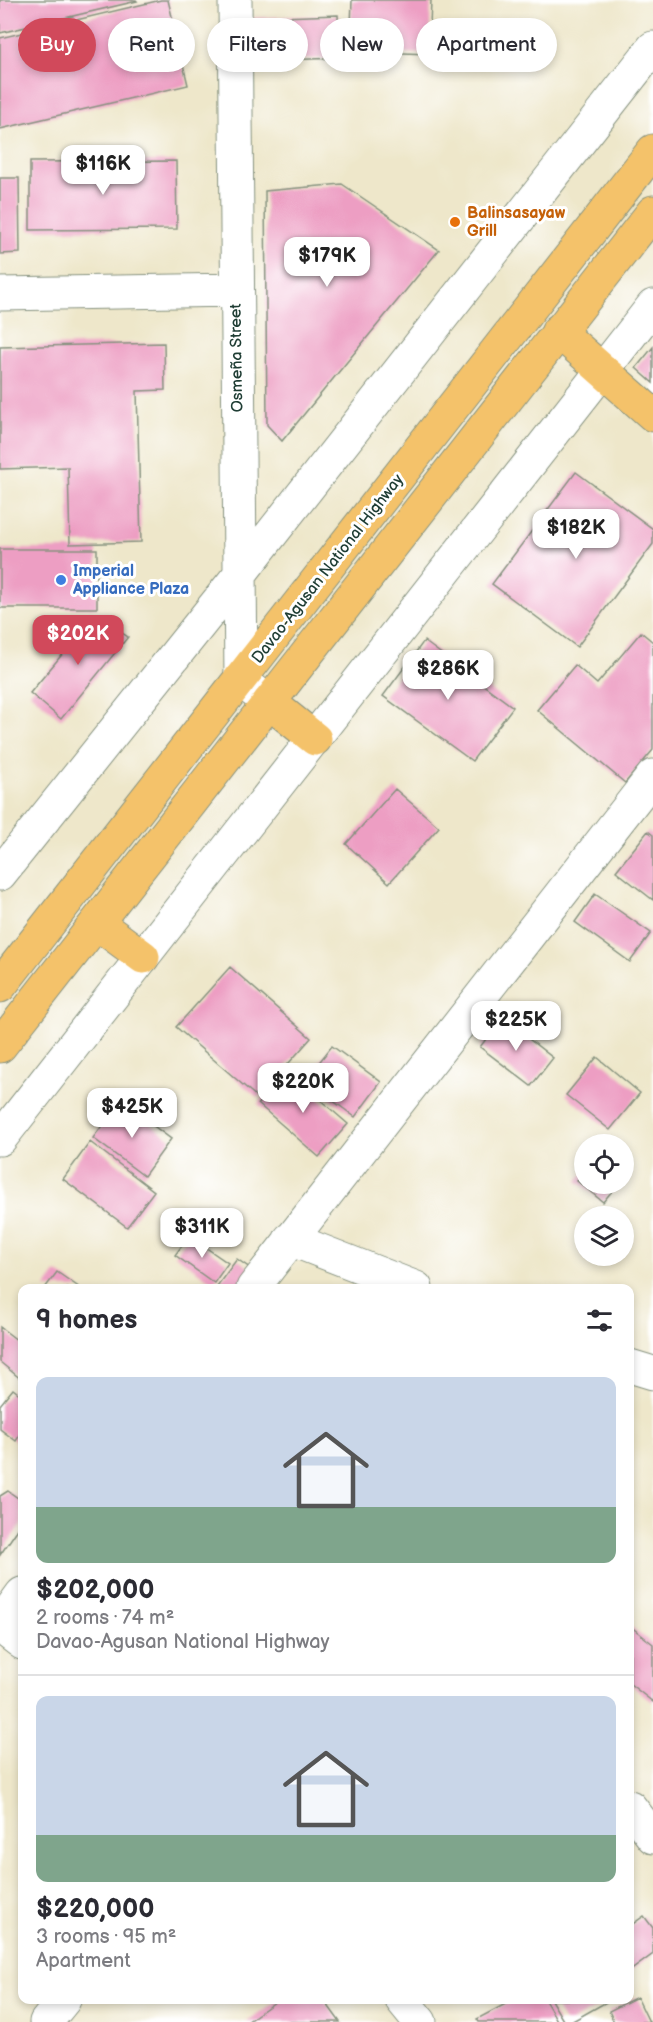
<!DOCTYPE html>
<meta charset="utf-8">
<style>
:root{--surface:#fff;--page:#f7f7f7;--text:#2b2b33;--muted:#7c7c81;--line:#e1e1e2;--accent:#d1495b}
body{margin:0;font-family:"Balsamiq Sans",sans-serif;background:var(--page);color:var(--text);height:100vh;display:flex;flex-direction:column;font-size:22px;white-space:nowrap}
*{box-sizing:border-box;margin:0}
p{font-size:20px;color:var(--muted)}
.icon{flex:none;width:33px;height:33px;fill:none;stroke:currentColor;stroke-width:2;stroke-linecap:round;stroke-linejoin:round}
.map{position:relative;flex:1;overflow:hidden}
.details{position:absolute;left:18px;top:1284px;width:616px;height:720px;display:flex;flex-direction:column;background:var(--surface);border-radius:12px;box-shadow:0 3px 9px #0003}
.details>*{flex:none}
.guide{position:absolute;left:18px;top:18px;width:618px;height:54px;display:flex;gap:12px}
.fabs{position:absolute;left:574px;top:1134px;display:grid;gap:12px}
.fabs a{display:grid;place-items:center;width:60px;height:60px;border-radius:50%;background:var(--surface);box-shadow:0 3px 9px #0003;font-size:30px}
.price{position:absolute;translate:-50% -51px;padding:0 14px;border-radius:12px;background:#fff;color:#222;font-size:20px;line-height:39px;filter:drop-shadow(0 2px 3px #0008)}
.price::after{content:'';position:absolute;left:50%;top:36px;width:18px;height:14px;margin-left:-9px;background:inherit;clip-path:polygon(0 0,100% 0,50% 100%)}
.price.active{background:var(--accent);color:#fff}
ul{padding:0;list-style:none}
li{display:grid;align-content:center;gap:12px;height:318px;padding:0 18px}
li+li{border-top:2px solid var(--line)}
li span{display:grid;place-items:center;height:186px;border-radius:12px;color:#555}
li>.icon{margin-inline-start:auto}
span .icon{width:108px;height:108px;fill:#fffc;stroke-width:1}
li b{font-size:26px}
h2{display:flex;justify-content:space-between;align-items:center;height:72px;padding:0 18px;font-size:26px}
.tag{padding:0 21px;border-radius:27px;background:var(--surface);box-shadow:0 3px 9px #0003;font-size:21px;line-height:54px}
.tag.active{background:var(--accent);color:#fff}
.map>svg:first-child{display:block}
</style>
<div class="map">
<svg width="653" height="2022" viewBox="0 0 653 2022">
<rect width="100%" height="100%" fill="#fff"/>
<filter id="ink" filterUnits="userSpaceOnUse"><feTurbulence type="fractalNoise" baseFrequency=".0167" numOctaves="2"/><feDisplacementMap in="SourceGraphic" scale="12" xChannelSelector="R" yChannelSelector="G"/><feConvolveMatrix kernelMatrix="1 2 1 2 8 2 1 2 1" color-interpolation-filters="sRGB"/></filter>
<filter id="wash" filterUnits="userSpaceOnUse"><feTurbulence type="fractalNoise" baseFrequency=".008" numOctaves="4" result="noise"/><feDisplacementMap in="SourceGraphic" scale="24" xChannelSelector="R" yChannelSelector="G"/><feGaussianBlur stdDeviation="1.35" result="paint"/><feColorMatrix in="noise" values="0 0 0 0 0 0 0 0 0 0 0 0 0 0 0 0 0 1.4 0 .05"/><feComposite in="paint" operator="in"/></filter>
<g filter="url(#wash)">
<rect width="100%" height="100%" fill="#eee7ca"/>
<g id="blocks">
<!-- building -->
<path fill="#ed9ec3" d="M0,0H136L137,1L0,33Z
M161,0H168L175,29L152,34L158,62L181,56L188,85L0,129V38Z
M352,0H431L429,54L350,51Z
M338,15L340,58L254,61L252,18Z
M176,161L177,229L30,230V162Z
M0,178H19L20,253L0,254Z
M342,184L439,250L282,441L267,425L265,191Z
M164,343L165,390L137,391L141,542L70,544L68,467L0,469V347Z
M653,347V383L636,368Z
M576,472L653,529V544L577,647L492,584Z
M0,549H97V608H0Z
M95,615L128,637L61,719L30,693Z
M641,632L653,642V750L625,783L537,710L575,665L597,684Z
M424,641L513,707L472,761L383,696Z
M395,789L439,827L389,883L346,844Z
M648,831L653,835V900L616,871Z
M595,894L651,933L630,962L575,922Z
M230,967L311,1038L258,1098L176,1027Z
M502,1018L553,1058L531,1086L480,1047Z
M332,1046L381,1082L355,1117L305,1080Z
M597,1057L640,1093L610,1130L566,1095Z
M287,1071L348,1124L319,1157L258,1104Z
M120,1101L171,1139L144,1176L93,1138Z
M90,1142L154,1191L127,1227L63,1179Z
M585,1171V1184H618L603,1202L577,1181Z
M189,1236L228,1263L214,1283L175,1255Z
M237,1259L257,1273L246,1288H221L217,1286Z
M57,1272L80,1288H45Z
M0,1327L22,1344V1380L0,1362Z
M13,1389L22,1396V1432L16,1441L0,1429V1405Z
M8,1491L22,1501V1523L0,1555V1496Z
M630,1626L653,1644V1702L630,1684Z
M644,1916L653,1928V1954L630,1971V1926Z
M637,1997L649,2022H614L609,2011Z
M273,2000H324L340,2022H247L275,2002Z
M513,2000H545L558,2022H479L477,2019Z
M551,2000H610L571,2022H564Z"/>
</g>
</g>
<g filter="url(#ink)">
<use href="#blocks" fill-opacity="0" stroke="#86927f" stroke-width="1.5"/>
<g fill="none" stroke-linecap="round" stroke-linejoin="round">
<defs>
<path id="minor" d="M235,0L241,681L269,702
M0,294L236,290
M0,874L240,574L653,48
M0,1139L653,306
M290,1239L416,1288
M253,1288L653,776
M630,1366L653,1373
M0,1624L22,1594
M0,1626L22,1643
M630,1807L653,1837
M402,2000L420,2022
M46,2022L64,2000"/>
<path id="major" d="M558,331L653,415"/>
<path id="highway" d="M269,702L315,739
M97,923L143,957
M0,986L653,151
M0,1046L653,212"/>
</defs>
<!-- minor casing -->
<use href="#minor" stroke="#86927f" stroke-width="35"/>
<!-- major casing -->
<use href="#major" stroke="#86927f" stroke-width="35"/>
<!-- highway casing -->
<use href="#highway" stroke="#86927f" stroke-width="35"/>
<!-- minor -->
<use href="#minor" stroke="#fff" stroke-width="33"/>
<!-- major -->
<use href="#major" stroke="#f4c26a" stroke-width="33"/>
<!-- highway -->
<use href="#highway" stroke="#f4c26a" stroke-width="33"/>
</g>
</g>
<!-- markers -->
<circle fill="#e8710a" stroke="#fff" stroke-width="2" cx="455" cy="222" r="6"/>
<circle fill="#3f7fe0" stroke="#fff" stroke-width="2" cx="61" cy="580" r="6"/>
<g text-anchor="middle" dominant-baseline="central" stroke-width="6" stroke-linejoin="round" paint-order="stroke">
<!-- food labels -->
<g font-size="16" font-weight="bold" fill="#c56008" stroke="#fff" text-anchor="start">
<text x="467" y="213">Balinsasayaw<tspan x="467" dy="18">Grill</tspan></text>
</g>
<!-- street labels -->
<g font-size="16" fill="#1f3d34" stroke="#fff">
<text transform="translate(237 358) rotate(-91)">Osmeña Street</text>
<text transform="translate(328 569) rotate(-52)">Davao-Agusan National Highway</text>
</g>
<!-- shop labels -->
<g font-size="16" font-weight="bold" fill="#366cbe" stroke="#fff" text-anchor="start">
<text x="73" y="571">Imperial<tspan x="73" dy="18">Appliance Plaza</tspan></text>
</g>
</g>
</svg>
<div class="fabs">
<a><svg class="icon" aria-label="locate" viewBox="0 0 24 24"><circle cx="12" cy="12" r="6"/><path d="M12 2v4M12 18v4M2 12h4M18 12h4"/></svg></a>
<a><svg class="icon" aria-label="layers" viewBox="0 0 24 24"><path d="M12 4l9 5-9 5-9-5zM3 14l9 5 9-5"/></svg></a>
</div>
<b class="price" style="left:103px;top:196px">$116K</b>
<b class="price" style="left:327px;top:288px">$179K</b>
<b class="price" style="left:576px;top:560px">$182K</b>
<b class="price active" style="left:78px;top:666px">$202K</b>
<b class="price" style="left:448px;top:701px">$286K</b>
<b class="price" style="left:516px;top:1052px">$225K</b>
<b class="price" style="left:303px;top:1114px">$220K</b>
<b class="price" style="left:132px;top:1139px">$425K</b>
<b class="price" style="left:202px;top:1259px">$311K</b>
<div class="guide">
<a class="tag active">Buy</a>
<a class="tag">Rent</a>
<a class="tag">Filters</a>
<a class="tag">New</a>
<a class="tag">Apartment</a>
</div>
<section class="details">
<h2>9 homes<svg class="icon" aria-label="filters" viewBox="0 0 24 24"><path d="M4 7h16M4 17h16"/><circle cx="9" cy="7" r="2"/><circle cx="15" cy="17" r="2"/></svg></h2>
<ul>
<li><span style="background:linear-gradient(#c9d6e8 70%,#7fa58c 0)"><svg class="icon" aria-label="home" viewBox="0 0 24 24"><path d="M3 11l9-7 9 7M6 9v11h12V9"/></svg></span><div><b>$202,000</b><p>2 rooms · 74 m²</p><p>Davao-Agusan National Highway</p></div></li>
<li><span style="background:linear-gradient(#c9d6e8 75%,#7fa58c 0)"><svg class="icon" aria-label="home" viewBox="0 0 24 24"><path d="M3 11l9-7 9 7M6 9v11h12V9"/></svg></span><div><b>$220,000</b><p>3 rooms · 95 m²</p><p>Apartment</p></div></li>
</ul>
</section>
</div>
